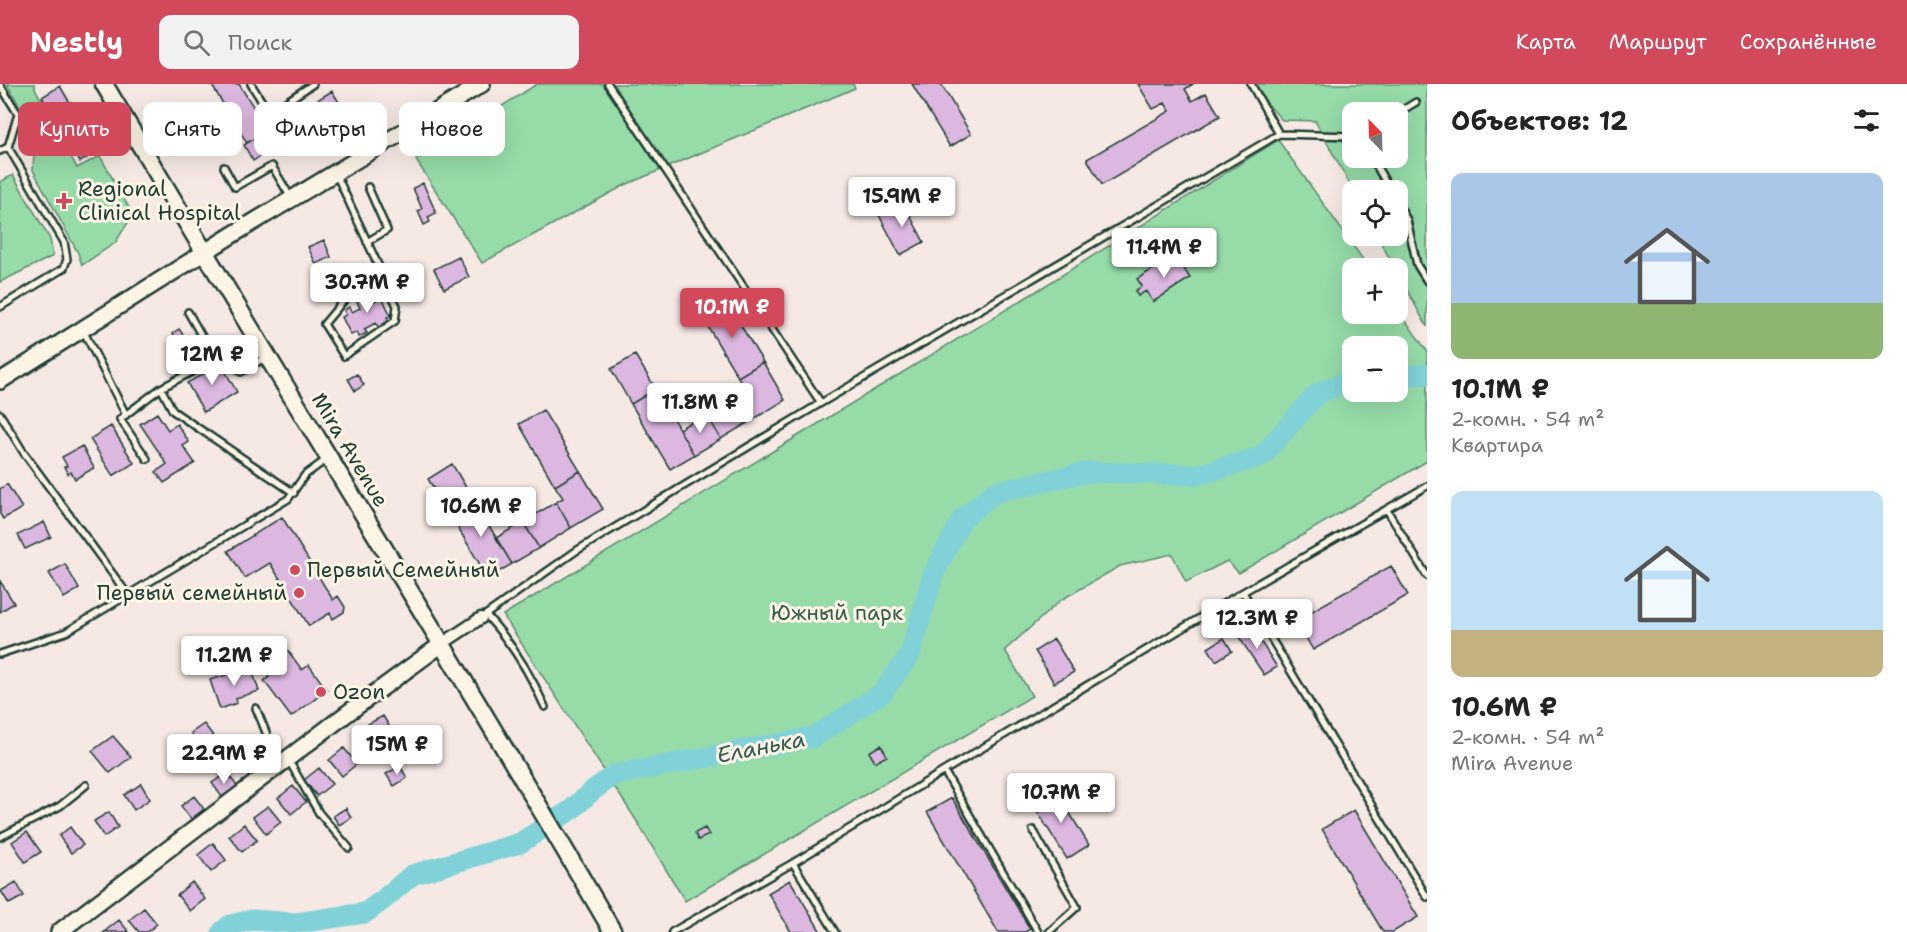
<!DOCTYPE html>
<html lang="ru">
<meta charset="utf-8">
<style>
:root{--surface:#fff;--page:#f2f2f2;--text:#222;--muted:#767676;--accent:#d1495b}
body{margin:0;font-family:"Shantell Sans",sans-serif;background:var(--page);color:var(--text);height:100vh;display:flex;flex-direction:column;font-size:22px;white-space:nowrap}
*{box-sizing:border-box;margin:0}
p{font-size:20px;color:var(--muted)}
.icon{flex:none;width:33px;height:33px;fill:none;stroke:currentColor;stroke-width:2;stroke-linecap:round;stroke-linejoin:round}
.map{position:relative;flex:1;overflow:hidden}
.details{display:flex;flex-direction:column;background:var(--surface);width:480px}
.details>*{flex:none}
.banner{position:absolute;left:18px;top:18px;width:570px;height:54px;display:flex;gap:12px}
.needle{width:39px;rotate:337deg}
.buttons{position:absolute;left:1342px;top:18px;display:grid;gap:12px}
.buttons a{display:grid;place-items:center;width:66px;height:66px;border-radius:12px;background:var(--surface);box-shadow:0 6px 24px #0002;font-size:30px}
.price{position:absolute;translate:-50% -51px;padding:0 14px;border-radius:6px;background:#fff;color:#222;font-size:20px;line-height:39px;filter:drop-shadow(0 2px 3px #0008)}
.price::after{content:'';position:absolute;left:50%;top:36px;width:18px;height:14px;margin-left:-9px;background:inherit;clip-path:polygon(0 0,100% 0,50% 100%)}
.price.selected{background:var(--accent);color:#fff}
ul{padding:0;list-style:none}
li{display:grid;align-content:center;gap:12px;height:318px;padding:0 24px}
li span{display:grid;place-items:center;height:186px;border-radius:12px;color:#555}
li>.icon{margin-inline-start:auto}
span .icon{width:108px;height:108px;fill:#fffc;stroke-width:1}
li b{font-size:26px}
h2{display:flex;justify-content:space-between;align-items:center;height:72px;padding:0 24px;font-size:26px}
.chip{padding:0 21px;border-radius:12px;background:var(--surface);box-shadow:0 6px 24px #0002;font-size:21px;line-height:54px}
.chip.selected{background:var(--accent);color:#fff}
header{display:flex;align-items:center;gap:36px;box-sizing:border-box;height:84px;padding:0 30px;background:var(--accent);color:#fff}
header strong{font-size:28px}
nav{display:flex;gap:33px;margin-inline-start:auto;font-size:21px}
.search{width:420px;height:54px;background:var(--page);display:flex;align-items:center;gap:15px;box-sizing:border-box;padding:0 21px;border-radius:12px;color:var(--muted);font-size:22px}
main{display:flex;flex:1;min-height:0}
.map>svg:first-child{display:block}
</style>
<header>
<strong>Nestly</strong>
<div class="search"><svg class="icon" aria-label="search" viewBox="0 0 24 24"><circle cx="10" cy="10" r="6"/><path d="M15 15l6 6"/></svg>Поиск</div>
<nav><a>Карта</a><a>Маршрут</a><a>Сохранённые</a></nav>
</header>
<main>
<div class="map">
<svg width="1427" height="848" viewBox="0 0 1427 848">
<rect width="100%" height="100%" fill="#f6e9e4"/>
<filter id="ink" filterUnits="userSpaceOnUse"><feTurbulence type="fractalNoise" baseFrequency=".0167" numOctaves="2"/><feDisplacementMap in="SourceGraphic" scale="12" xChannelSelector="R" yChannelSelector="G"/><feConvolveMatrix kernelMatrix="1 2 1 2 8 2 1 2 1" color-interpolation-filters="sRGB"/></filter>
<g filter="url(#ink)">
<!-- green -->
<path fill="#96dba8" stroke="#5a8c6e" stroke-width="1.5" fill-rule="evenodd" d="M7,0H35V4L77,84L100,72L133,131L115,159L82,181L78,169L33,86L35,49Z
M537,0H853L855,4L625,101L482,179L416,76Z
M1255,0H1427V243L1398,189V184H1395L1377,152H1398V106H1353L1315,37L1282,36L1263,15ZM1353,28H1398V74H1353Z
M1278,56L1369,184H1353V230H1398V226L1427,267V377L1239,489L1227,477L1186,498L1172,470L1120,482L1061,516L1005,566L1032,612L685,817L636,736L503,531L1035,208ZM1353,262H1398V308H1353Z
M13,91L50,155L53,172L0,198V98Z"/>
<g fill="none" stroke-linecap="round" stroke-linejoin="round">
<!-- river -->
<path stroke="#81d2d8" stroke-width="21" d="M1398,292L1427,290
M222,848L230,841L252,836L296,839L365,829L383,816L412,791L520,759L571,726L592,707L614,691L814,653L882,609L910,571L933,491L962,435L995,408L1089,388L1197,391L1261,373L1317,310L1353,295"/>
</g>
<!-- building -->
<path fill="#dcb7e0" stroke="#1f3d34" stroke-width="1.5" d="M211,0H239L268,46L247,59Z
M912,0H941L971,50L950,63Z
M1138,0H1193L1185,5L1192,17L1206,9L1220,32L1102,101L1087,75L1170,27L1165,19L1153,25Z
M60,2L98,67L80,78L42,13Z
M332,7L342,23L280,62L269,45Z
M265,48L274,63L253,77L244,61Z
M423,99L436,129L428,133L430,138L424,141L418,127L422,125L413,104Z
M903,118L924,158L900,171L879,131Z
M324,156L331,173L316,180L308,163Z
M1176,171L1181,180L1188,176L1191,181L1184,185L1190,194L1153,218L1146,207L1138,212L1135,207L1142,202L1137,195Z
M459,173L469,193L444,205L434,185Z
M368,206L374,217L382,213L391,232L387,233L390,239L379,245L376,239L364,245L367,249L359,253L357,248L351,251L342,233L346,231L344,226L349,223L352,228L360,224L355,213Z
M726,217L763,278L738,293L701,231Z
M179,245L189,259L182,264L173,249Z
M635,271L656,305L631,320L611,285Z
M217,273L237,308L204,328L187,299L207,288L203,281Z
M763,278L785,316L754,335L739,309L745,305L738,293Z
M357,290L364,301L355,307L348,295Z
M656,305L694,371L670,385L631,320Z
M739,309L754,335L721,355L706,329Z
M543,326L580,387L555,402L519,340Z
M157,329L168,346L177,340L189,358L183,362L195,379L164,399L156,388L167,380L140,340Z
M706,329L721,355L694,371L679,345Z
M111,342L134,379L113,392L90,355Z
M82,362L94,384L75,395L71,388L68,390L64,383L67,382L62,373Z
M452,380L473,415L449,429L428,395Z
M580,387L603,425L571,444L556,418L563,414L555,402Z
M7,400L22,424L3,435L0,430V405Z
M473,415L512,480L488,494L449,429Z
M556,418L571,444L539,464L523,438Z
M282,433L333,516L338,512L345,523L344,528L333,535L330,529L309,542L270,479L245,494L228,467Z
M44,438L51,453L25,465L18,451Z
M523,438L539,464L512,480L496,454Z
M65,480L79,505L64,514L49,489Z
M1391,482L1408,511L1313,566L1296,536Z
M0,497L14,519L0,528Z
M1250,541L1277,583L1264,591L1237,550Z
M1224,554L1232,567L1216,577L1208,564Z
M1054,555L1074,588L1054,599L1035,567Z
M286,564L302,586L309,581L327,606L291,633L264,597L269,593L258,578L271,568L275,572Z
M251,583L259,607L236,614L237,619L220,625L210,596Z
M383,632L392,647L377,655L368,640Z
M204,640L214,653L201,662L191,649Z
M113,652L131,673L110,689L92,667Z
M881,661L887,672L875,678L869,668Z
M344,664L357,680L342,692L329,676Z
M400,682L407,694L394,702L386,690Z
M319,684L332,700L317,712L304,696Z
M227,689L237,702L222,713L212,699Z
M141,700L150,715L134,726L124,711Z
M293,702L306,718L291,730L278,714Z
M1055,705L1089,761L1067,775L1032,719Z
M194,712L204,725L191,735L181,722Z
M952,714L1030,845L1025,848H998L927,728Z
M268,722L281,738L266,750L253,733Z
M346,724L351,734L339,741L333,732Z
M1354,726L1418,833L1393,848H1383L1322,745Z
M109,728L118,743L104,753L94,737Z
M244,740L257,756L242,768L229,752Z
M70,743L83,761L71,769L59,752Z
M705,744L709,751L698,756L695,749Z
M27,748L41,768L25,778L12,758Z
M213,759L226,776L211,788L198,771Z
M790,796L821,848H791L768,809Z
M16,798L24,812L9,820L1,807Z
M192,798L205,815L190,827L177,811Z
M144,824L157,840L147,848H139L129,836Z
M119,836L129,848H104Z"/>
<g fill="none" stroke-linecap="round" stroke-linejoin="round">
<defs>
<path id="lane" d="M251,0L269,29L313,0
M1251,0L1279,50
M0,1L18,30L8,63L0,67
M1398,29L1416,18
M1345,53L1353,59
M1372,74L1390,106
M224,83L235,103L272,82L291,114
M336,90L397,222L395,237L344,272L324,240L355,203L379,183
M1398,120L1407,136L1417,181L1427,197
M367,158L387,146L368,103
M0,223L64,184L67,175L64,158L8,63
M188,228L209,265L199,284L161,304L173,327L294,409
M83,246L126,331
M209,265L222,258L241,288L266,273
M821,319L1279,50L1353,52
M0,330L24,369L128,511
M147,375L120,335L161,304
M1387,426L1427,492
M1243,508L1427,813
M486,531C512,559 530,589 545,623
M481,534L576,467L821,319L608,0
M0,570L66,548L288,415L305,391L327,375
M256,624L279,680
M289,677L319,729L349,764
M944,687L1243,508L1427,402
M1033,746L1077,823L1049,848
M0,753L60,722L86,701
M793,779L835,848
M672,848L793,779L944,687L1038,848"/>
<path id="street" d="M442,560L481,534"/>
<path id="secondary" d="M0,297L232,151L482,0
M59,848L349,628L442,560"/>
<path id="primary" d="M104,0C272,284 447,563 613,848"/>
</defs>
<!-- lane casing -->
<use href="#lane" stroke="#1f3d34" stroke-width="10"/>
<!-- street casing -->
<use href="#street" stroke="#1f3d34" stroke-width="15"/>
<!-- secondary casing -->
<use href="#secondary" stroke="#1f3d34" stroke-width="20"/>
<!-- primary casing -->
<use href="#primary" stroke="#1f3d34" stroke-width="21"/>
<!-- lane -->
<use href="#lane" stroke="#fcf5e5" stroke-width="5"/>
<!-- street -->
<use href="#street" stroke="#fcf5e5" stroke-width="10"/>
<!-- secondary -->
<use href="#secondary" stroke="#fcf5e5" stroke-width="15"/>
<!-- primary -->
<use href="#primary" stroke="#fcf5e5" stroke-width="16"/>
</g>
</g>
<!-- markers -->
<g fill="#d1495b" stroke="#fcf5e5" stroke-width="2">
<path d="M61 108h6v6h6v6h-6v6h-6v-6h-6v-6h6z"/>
<circle cx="295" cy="486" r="6"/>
<circle cx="299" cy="509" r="6"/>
<circle cx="321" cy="608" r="6"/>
</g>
<g text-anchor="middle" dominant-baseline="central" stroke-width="6" stroke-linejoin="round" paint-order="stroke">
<!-- poi labels -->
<g font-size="21" fill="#1f3d34" stroke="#fcf5e5" text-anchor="start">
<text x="78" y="105">Regional<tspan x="78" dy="24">Clinical Hospital</tspan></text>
<text x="307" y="486">Первый Семейный</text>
<text x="287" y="509" text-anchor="end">Первый семейный</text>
<text x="333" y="608">Ozon</text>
</g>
<!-- street labels -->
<g font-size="21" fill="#1f3d34" stroke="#fcf5e5">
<text transform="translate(350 366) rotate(59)">Mira Avenue</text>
</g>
<!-- park labels -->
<g font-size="21" fill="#375d4b" stroke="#fcf5e5">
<text x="837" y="529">Южный парк</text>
</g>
<!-- water labels -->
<g font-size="22" font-style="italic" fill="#335b55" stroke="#fcf5e5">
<text transform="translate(761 663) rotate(-11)">Еланька</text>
</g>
</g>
</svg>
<div class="buttons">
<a><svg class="needle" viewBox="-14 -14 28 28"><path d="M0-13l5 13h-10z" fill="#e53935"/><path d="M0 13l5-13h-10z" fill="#767676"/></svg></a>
<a><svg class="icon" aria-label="locate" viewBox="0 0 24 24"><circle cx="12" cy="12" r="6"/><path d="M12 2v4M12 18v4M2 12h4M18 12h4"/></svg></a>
<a>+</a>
<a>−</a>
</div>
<b class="price" style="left:902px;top:144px">15.9M ₽</b>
<b class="price" style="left:1164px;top:195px">11.4M ₽</b>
<b class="price" style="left:367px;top:230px">30.7M ₽</b>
<b class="price selected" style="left:732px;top:255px">10.1M ₽</b>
<b class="price" style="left:212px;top:302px">12M ₽</b>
<b class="price" style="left:700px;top:350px">11.8M ₽</b>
<b class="price" style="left:481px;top:454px">10.6M ₽</b>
<b class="price" style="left:1257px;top:566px">12.3M ₽</b>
<b class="price" style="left:234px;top:603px">11.2M ₽</b>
<b class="price" style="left:397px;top:692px">15M ₽</b>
<b class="price" style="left:224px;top:701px">22.9M ₽</b>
<b class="price" style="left:1061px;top:740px">10.7M ₽</b>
<div class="banner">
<a class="chip selected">Купить</a>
<a class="chip">Снять</a>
<a class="chip">Фильтры</a>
<a class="chip">Новое</a>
</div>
</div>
<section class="details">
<h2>Объектов: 12<svg class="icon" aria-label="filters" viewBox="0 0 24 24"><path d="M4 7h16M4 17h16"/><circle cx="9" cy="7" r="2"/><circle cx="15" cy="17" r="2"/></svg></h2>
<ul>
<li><span style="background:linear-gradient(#a9c7e8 70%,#8fb573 0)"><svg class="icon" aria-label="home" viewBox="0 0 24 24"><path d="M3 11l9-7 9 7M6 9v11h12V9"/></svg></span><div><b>10.1M ₽</b><p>2-комн. · 54 m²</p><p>Квартира</p></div></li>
<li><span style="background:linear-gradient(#bfe0f5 75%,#c2b280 0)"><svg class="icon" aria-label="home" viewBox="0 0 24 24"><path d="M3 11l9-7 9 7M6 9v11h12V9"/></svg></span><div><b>10.6M ₽</b><p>2-комн. · 54 m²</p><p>Mira Avenue</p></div></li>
</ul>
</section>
</main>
